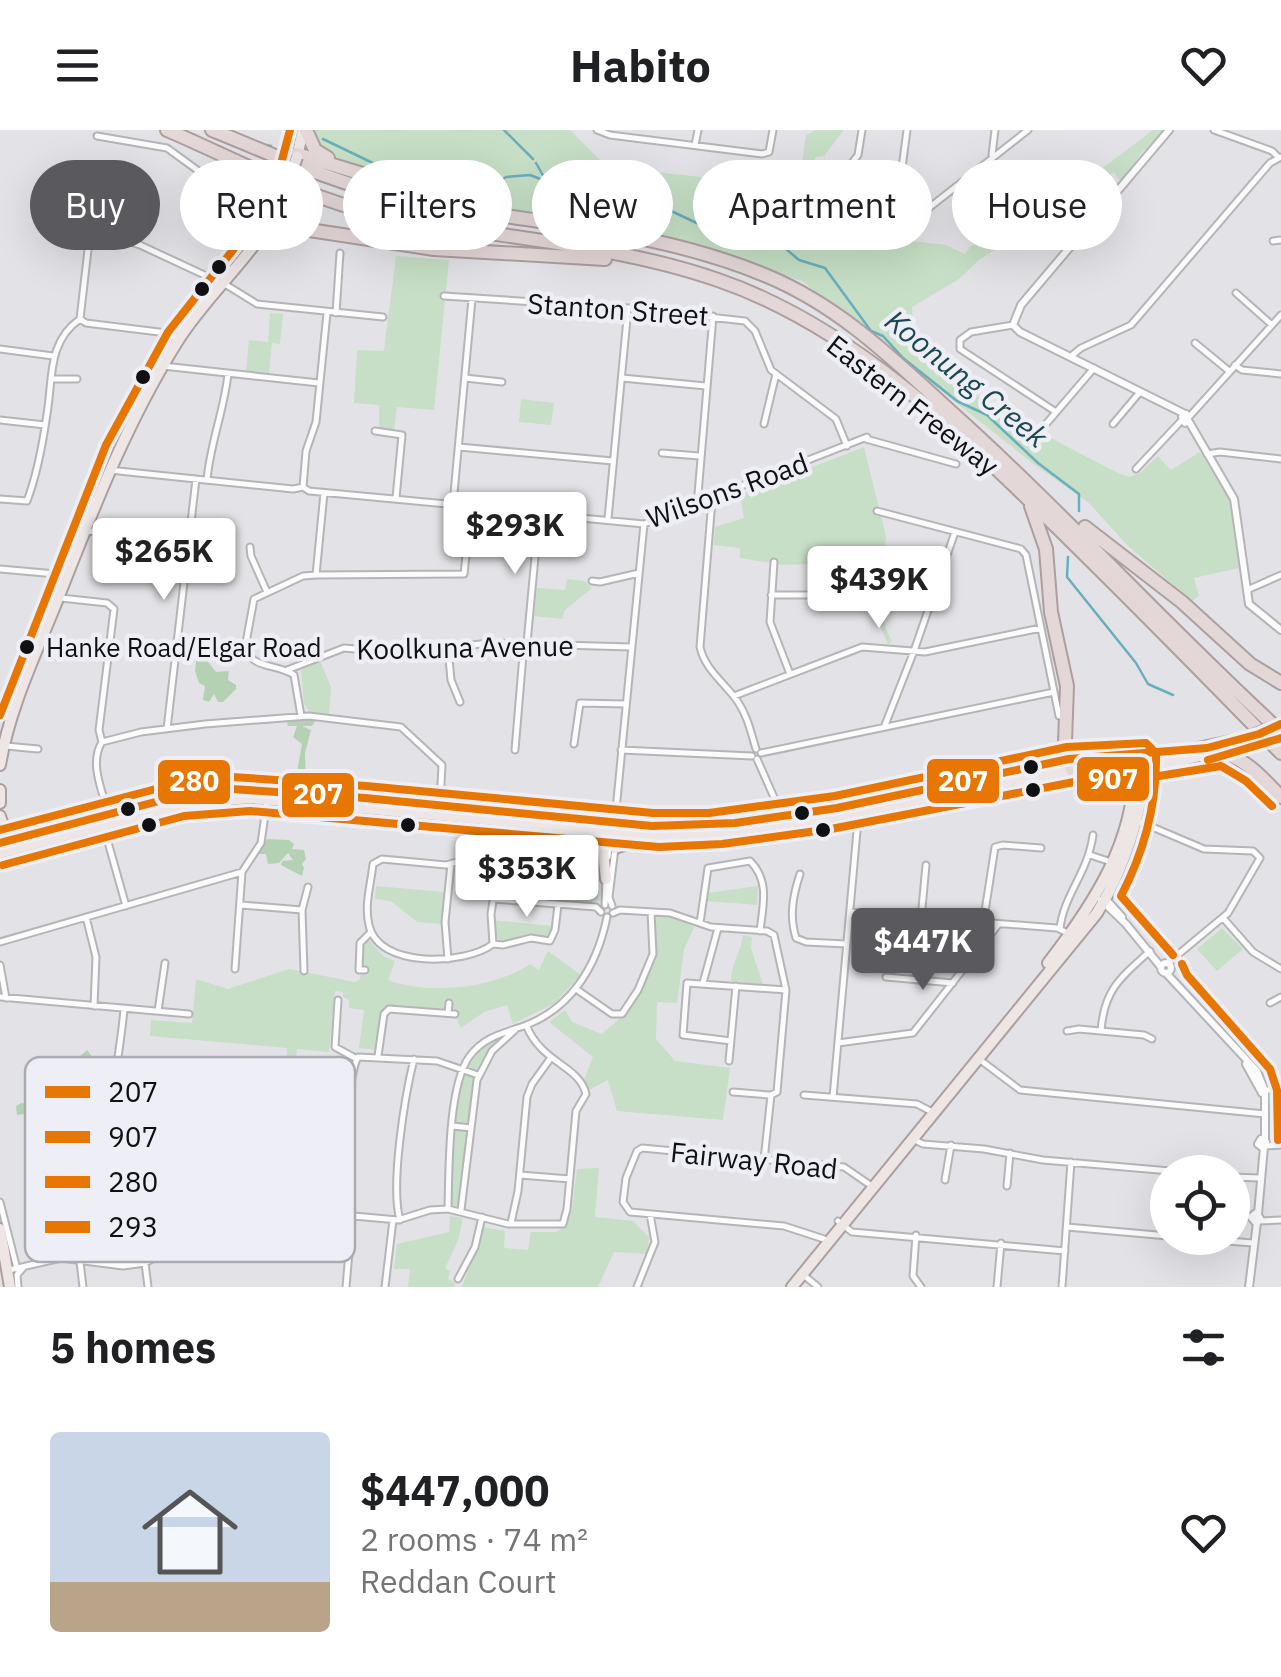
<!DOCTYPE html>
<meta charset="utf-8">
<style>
:root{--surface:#fff;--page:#f2f2f2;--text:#202124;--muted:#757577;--line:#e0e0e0;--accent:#5a595d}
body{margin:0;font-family:"IBM Plex Sans",sans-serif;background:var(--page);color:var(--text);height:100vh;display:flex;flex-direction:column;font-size:38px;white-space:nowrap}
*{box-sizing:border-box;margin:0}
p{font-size:32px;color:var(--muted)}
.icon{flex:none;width:55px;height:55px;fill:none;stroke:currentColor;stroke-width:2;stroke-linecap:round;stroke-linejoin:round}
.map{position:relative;height:1157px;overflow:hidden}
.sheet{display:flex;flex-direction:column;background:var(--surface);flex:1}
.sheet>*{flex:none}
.guide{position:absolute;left:30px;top:30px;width:1222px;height:90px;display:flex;gap:20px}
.controls{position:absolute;left:1150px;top:1025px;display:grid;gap:20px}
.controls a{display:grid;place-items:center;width:100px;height:100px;border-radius:50%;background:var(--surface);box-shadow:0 10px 40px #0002;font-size:50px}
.price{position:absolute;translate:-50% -85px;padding:0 22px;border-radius:10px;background:#fff;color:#222;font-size:32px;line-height:65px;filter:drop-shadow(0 2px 5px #0008)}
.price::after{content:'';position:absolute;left:50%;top:60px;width:30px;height:22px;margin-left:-15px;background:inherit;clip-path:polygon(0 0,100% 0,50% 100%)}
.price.on{background:var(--accent);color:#fff}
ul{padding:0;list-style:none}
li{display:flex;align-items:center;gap:30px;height:250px;padding:0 50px}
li+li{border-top:2px solid var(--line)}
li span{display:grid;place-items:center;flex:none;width:280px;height:200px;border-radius:10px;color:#555}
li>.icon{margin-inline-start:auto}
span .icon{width:120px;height:120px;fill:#fffc;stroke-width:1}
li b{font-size:42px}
h2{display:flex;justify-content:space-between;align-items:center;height:120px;padding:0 50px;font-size:42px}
.chip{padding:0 35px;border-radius:45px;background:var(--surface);box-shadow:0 10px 40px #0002;font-size:35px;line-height:90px}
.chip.on{background:var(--accent);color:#fff}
header{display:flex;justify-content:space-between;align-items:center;height:130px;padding:0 50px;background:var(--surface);font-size:45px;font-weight:700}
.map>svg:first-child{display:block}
</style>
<header><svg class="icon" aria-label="menu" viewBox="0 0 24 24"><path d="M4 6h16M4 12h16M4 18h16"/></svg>Habito<svg class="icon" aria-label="heart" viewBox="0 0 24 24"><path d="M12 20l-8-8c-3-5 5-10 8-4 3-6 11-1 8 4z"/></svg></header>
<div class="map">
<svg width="1281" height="1157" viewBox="0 0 1281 1157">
<rect width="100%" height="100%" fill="#e3e3e7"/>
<!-- green -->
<path fill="#c6dfc6" d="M312,0H570L607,37L775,55C806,47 801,33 806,5L816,0H844L824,26L816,27L806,47L879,107L946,115L965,124L971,116L1009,98L1104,37L1153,0H1164L1148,22L1144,20L1136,30L1137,35L1121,53L1114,42L1038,97L1011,109L979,130L959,149L912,177L915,220C976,271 1048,307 1118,343L1130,347L1141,342L1158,326L1171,340L1200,322L1229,369L1239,438L1194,448L1199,466L1192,471L1128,416L1089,373L1035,335L802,151L695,117L501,77L461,72L397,54L321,20Z
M396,126L449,130L434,280L397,277L394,301L379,298V275L354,273L357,220L384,221Z
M270,183L283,184L280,214L272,213L269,243L246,241L249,210L268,212Z
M521,269L554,273L551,295L519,292Z
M864,317L886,406L878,480L892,512L888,514L873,480L878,432L783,435L740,428V418L714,415L715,397L744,388L740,365Z
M567,449L585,451L592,458L564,481L563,489L534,486L537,458L565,460Z
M320,531L331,557L329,585L310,582L304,574L301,540Z
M528,748L599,754L598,768L589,774L523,767Z
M376,756L444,762L441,794L417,792L391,771L375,769Z
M758,756L757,775L706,771L707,763Z
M657,786L676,788L694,797L684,820L677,873L657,872L656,909L675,931L730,938L723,990L617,981L608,950L589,960L584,950L593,927L549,892L565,880L572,892L602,904L627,882L648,845L656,824L654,796Z
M493,790L553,796L548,810L525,805L499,814Z
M1222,798L1243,819L1217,841L1197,819Z
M743,805L752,807L751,818L763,855L731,851C731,834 741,822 743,805Z
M367,808L383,826L395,831L388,850C428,865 494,859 530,834L539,840L548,821L581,845L555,873L513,894L507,875L484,882L461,898L452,880V872H447L443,880L389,877L382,884L377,920L359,918L364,880L349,878V870L343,867V862L335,861L329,922L297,919L294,941L286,945L287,918L150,906L151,890L192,893L196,849L228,859L289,839L355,852L360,849L361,844L366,845L367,838L361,833L363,814Z
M502,905L482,931L474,948L459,1076L450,1075L458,963C465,936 478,919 502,905Z
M599,1038L595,1087L633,1091L649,1107L648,1124L614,1122L598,1157H462L483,1097L505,1101L504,1118L528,1120L531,1102H556L566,1097L572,1080L577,1039Z
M450,1086L463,1088L458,1111L445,1138L450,1141L448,1149L454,1152L455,1157H408L410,1139H394L397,1114L449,1102Z"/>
<!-- forest -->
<path fill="#b5d1b4" d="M197,524H202L216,542L229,541L228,550L236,555V559L223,572H218L214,564L209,572L203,570L205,556L199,553L195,541Z
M309,586L316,590L312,596H302L311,600L305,623L306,652L297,656L270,654L273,650L291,653L296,647L302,614L293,607L297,596H288L287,593L290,589Z
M267,709L289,710L294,714L292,719L304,720L306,729L302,734L304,738L302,746L281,735L282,731L293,730L288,723L279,733L268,734L266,724H259L257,722Z
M87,920L91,925L82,957L81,981C67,992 61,984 49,980L17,985L16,976L21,973L57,976L63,969L45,974L39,968V961L59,952L68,962L79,939L80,926Z"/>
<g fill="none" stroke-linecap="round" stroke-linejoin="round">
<!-- stream -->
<path stroke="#6aaebe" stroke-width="2.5" d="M504,0L533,29
M323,9L377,35L406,40L431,56L450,61H486L506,47L530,45L571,61L598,56L619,66L652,72L701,95L741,100L765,116L786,119L799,130L825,138L871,201L883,206L903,228L957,271L987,285L1038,333L1079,364V381
M261,14L271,16
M536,33L545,49
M1068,427L1067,447L1136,533L1148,554L1173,565"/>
<defs>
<path id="minor" d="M597,0L610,5L762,24L769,22L773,0
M1214,0L1272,21L1278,27
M97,6L167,18L204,45L235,55L268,73
M695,15L698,0
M992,25L995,0
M849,39L892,74L925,81L1028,0
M225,52V66L247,76
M835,55L858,25L862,0
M897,76L907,0
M1273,111L1281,110
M1236,163L1272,195
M444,166L628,178L745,191L755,201L771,240L836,289L847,316
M336,183L340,123
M80,189L89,111L93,104L99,102L140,115L228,156L257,174L383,187
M80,189L86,193L167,203L178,209
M1013,195L971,202L960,210V219L1056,282
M1195,213L1229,241
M0,219L53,226
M1070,227L1081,218L1131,195L1270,33L1281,27
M1235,235L1242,240L1281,244
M163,236L319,253
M465,248L502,252
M622,248L706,256
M51,249H77
M1188,288L1281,185
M0,290L45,295
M764,294L776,244
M1113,294L1140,262
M375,301L402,305L396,368
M1040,301L1094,238
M866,309L956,334
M459,317L613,331
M662,323L699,326
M1207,324L1220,322L1281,329
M1136,339L1182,290
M109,340L293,359L303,357L309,361L468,376L471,380L478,378L644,394L867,307
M207,350C210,314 224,281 228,244
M303,357L306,321L316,292L327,183
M0,369L27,371C37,345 43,312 47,284C53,249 47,212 80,189
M712,370L700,517C705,540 725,553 738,572C748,587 751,603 756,619
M453,374L472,169
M697,376L713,186
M877,381L1021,419L1026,425L1059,586
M608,389L628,178
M87,401L188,412
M250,417L251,426L267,462
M774,432L770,492L790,544
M0,439L67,445
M316,445L324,363
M592,451L600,452L639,443
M1247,460L1281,445
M771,465H849
M61,468L107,473L114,479L99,600L102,612C89,633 102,660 108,682
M527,513L539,384
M448,518L451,550L460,572
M287,540L344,518L397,523L490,513L631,517
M734,566L862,517L925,522L1041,498
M301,586L294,545C277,533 253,540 245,518L254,469L303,446L316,445L464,444L471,380
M885,595L914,521L955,402
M167,599L196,349
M102,612L141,602L205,594L309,586L401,597L442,635L440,673
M574,614L580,573L626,574
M6,616L38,619
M515,620L524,513
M621,620L752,626
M761,623L1054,562
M757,629L780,681
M655,688C786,689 914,655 1042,628L1056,630
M615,690L644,394
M1138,691L1204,719L1253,721L1260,728L1228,783L1168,833
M831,697L964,674
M104,698L126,776
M1090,725L1111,732
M608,727L610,704
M382,729L446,735L464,730L493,737L497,745L491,784L493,814C466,835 378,839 369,795C364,775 371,754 373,734Z
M800,744C793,765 789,786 796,808L806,812L846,814
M493,769L596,777L601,782
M241,775L302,780
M605,775L606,748
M612,776L609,767L617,702
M850,782L1057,798L1070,804
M613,783L620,780L670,783L711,797L767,801L774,805L786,860L777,962L771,965
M86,787L96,827L94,876
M921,789L926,735
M1224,789L1253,822L1281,839
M700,793L708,738L750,731C770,751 763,775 760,801
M983,794L995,717L1003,715L1041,718
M1060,799C1063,766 1088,743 1093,705
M0,812L242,742
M493,814L503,815L531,808L550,811L555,800L558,775
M448,829L445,792L451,734
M0,835L6,868
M235,839L242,742L261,713L267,671
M365,840H359L360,813L371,802
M304,841L302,780L308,757
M886,847L953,853
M703,853L718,798
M576,859L612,884H622L638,860L653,824L651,782
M0,867L189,884
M338,870L335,917L357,929
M1270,873L1281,867
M158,881L165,833
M448,883L449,873
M1067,901L1079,899L1144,905L1152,909
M1101,901C1104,860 1120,848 1150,821
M731,911L683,905L687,853L786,860
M838,913L913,903L998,795
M378,926L384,884L389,879L455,884
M979,929L1020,960L1265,984
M729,931L736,856
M120,935L292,951
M478,945L437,931L358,927C348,944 338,1065 343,1085L398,1090L430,1080L448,1079L508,1094H563L567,1079L576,981L586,964C579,935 542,934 526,895
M1266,961L1281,954
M733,962L769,965
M804,965L917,974L932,982
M833,967L857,701L854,683
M166,993L169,939
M453,996L471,998
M228,998L232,945
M913,1009L923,1014L984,1019L1043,1030L1182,1042
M1266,1016L1281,1015
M764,1030L771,965
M101,1044L281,1059L287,1064
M520,1045L570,1049
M97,1047L101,1044C106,987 119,936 124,879
M1232,1047L1259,1048
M945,1050L951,1015
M1007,1056L1010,1023
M281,1059L285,1052L292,951L297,947
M0,1072L17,1139
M448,1079C449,1041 448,957 469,927C483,908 500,904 521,897C571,880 597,836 607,787
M461,1080L477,950L492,921L515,900
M400,1090C390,1055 405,965 414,929
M838,1091L852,1102L1065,1121
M1259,1091L1281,1090
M511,1093L518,1061L527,967L532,954L550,929
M115,1097L123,1136
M1067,1097L1168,1106
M916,1105L913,1146L921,1157
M1188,1108L1253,1113
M824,1109L784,1096L630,1082L623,1072L626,1048L637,1021L642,1018L844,1037L873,1057
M225,1115L228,1056
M61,1128L59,1107L62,1092
M80,1132L83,1157
M145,1133L148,1157
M9,1140L61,1128L123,1136L145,1133L166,1121L196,1113L349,1126
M801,1143L818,1157
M458,1149L475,1117L482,1087
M18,1157L17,1145L23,1138
M346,1157L352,1087
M385,1157L393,1090
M637,1157L655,1112L650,1084
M997,1157L1001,1113
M1062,1157L1071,1032"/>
<path id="tertiary" d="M1169,0L1021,175L1013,195L1020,202L1185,284
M1186,284L1188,290L1185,293L1182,287Z
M1188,290L1234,369L1249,474L1281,500
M1104,767L1122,787
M1101,770L1126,794L1161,837
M1161 838a5 5 0 1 1 10 0a5 5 0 1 1-10 0Z
M1166,843L1257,941L1265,961V1010
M1246,934L1262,963
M1261,1009L1266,1012L1263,1018L1258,1014Z
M1256,1083L1260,1088L1255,1092L1251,1087Z
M1258,1084L1264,1017
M1249,1157L1257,1092"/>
<path id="primary" d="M287,23L292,0
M297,27L303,0
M252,110L274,64
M0,635C9,580 34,528 55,476C91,385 125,295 177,212C208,162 257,124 282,70
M0,660V673
M0,686L6,705L18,710
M594,701L602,712L606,749
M0,713L178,666L232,659L365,668L652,696L710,695L837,678L1069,629L1179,622L1245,608
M615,718L648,707
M0,723L182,674L250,668L658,705L720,702L829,687L1072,640L1173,632L1252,614
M1048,833C1093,775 1137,709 1134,632
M0,1099L10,1157
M792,1157L1097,783C1123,741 1144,682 1144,631"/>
<path id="motorway" d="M167,0C235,29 305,68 377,84C490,108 609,112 718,150C855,197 967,309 1068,408C1140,479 1211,551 1281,623
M212,0C272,24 333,53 397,67C521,94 648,96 767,146C839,176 892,228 949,280C1064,383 1167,498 1281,602
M306,0L315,20L328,28
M297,24L438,67
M270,94L434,119L605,129
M1031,376L1046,419L1051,482L1067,556L1065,612L1072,640
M1085,397L1182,472L1250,534L1281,553
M1222,623C1246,628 1264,650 1281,667"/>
</defs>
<!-- minor casing -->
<use href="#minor" stroke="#b5b5b8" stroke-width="9"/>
<!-- tertiary casing -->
<use href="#tertiary" stroke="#b5b5b8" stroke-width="10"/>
<!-- primary casing -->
<use href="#primary" stroke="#ad9fa0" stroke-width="14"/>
<!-- motorway casing -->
<use href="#motorway" stroke="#ad9fa0" stroke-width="16"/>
<!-- minor -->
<use href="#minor" stroke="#fbfbfb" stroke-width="5"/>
<!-- tertiary -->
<use href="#tertiary" stroke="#fbfbfb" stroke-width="6"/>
<!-- primary -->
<use href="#primary" stroke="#ede6e5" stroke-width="10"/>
<!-- motorway -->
<use href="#motorway" stroke="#e4d7d7" stroke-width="12"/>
<defs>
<path id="primary-bridge" d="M274,64L287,23
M282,70L297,27
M1245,608L1281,594
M1252,614L1281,603"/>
</defs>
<!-- primary-bridge casing -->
<use href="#primary-bridge" stroke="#ad9fa0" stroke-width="14" stroke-linecap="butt"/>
<!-- primary-bridge -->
<use href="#primary-bridge" stroke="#ede6e5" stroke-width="10"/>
<defs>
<path id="bus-1" d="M0,713L178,666L232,659L365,668L652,696L735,693L837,678L1069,629L1207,618L1259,604L1281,594"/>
<path id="bus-2" d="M1208,630L1281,608
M3,735L184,686L250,681L659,717L722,714L831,699L1074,652L1159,646L1221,636L1246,651L1272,676"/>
<path id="bus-3" d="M0,700L175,654L232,647L366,656L653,683H709L835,666L1067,617L1146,613L1156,623C1157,672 1144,722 1121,766L1173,825
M1182,834L1187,845L1270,939L1277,960L1278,1010"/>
<path id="bus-4" d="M0,585L106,315L168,202L259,87L278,45L290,0"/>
</defs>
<!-- bus-1 casing -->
<use href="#bus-1" stroke="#eeeef6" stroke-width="15"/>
<!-- bus-2 casing -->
<use href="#bus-2" stroke="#eeeef6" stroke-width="15"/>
<!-- bus-3 casing -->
<use href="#bus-3" stroke="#eeeef6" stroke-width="15"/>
<!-- bus-4 casing -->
<use href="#bus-4" stroke="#eeeef6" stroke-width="15"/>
<!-- bus-1 -->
<use href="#bus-1" stroke="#e77602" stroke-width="8"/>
<!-- bus-2 -->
<use href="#bus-2" stroke="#e77602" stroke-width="8"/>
<!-- bus-3 -->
<use href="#bus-3" stroke="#e77602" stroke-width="8"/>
<!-- bus-4 -->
<use href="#bus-4" stroke="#e77602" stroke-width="8"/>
</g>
<!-- markers -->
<g fill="#100f12" stroke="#eeeef6" stroke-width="4">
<circle cx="219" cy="137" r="9"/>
<circle cx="202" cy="159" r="9"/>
<circle cx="143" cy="247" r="9"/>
<circle cx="27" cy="517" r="9"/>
<circle cx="1031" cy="637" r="9"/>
<circle cx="1033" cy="660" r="9"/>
<circle cx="128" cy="679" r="9"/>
<circle cx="802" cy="683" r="9"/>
<circle cx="149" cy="695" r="9"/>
<circle cx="408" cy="695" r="9"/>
<circle cx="823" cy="700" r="9"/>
</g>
<g text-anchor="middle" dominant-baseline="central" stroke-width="9" stroke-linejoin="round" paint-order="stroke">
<!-- bus labels -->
<g font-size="26" fill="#100f12" stroke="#eeeef6" text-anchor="start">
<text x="46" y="517">Hanke Road/Elgar Road</text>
</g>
<!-- street labels -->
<g font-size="28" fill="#100f12" stroke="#eeeef6">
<text transform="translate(618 179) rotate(4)">Stanton Street</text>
<text transform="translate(913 275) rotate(38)">Eastern Freeway</text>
<text transform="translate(727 360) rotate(-20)">Wilsons Road</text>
<text transform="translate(465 517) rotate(-1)">Koolkuna Avenue</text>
<text transform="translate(754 1030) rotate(6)">Fairway Road</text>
</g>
<!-- water labels -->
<g font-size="30" font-style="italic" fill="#1d4851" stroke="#eeeef6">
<text transform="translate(967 248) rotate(39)">Koonung Creek</text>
</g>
</g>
<!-- legend -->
<rect x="25" y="927" width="330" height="205" rx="15" fill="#eeeef6" stroke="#ababb2" stroke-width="2.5"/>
<rect x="45" y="956" width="45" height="12" fill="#e77602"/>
<rect x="45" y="1001" width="45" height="12" fill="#e77602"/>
<rect x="45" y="1046" width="45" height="12" fill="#e77602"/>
<rect x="45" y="1091" width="45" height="12" fill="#e77602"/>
<g font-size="28" fill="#100f12">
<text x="108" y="972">207</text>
<text x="108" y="1017">907</text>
<text x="108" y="1062">280</text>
<text x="108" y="1107">293</text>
</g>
<g stroke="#eeeef6" stroke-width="4">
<rect x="1075" y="625" width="76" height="48" rx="10" fill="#e77602"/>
<rect x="925" y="627" width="76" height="48" rx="10" fill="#e77602"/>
<rect x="156" y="628" width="76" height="48" rx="10" fill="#e77602"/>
<rect x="280" y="641" width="76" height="48" rx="10" fill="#e77602"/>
</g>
<g font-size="28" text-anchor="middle" font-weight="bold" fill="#fff">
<text x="1113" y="659">907</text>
<text x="963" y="661">207</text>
<text x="194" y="661">280</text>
<text x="318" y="674">207</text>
</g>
</svg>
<div class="controls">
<a><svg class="icon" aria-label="locate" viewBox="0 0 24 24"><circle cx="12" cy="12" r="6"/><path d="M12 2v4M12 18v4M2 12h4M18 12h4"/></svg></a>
</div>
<b class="price" style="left:515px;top:447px">$293K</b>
<b class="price" style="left:164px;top:473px">$265K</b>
<b class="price" style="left:879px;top:501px">$439K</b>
<b class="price" style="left:527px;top:790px">$353K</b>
<b class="price on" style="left:923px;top:863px">$447K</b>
<div class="guide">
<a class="chip on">Buy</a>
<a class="chip">Rent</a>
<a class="chip">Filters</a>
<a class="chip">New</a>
<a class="chip">Apartment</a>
<a class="chip">House</a>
</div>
</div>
<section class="sheet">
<h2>5 homes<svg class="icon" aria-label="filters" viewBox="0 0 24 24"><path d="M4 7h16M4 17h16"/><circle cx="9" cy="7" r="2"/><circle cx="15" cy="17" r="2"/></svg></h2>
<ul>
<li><span style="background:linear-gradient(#c9d6e8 75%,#b9a48a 0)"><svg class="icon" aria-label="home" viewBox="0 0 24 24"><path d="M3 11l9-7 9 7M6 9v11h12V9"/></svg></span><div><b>$447,000</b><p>2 rooms · 74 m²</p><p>Reddan Court</p></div><svg class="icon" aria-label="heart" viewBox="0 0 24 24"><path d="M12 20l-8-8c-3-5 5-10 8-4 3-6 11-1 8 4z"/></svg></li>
</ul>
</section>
